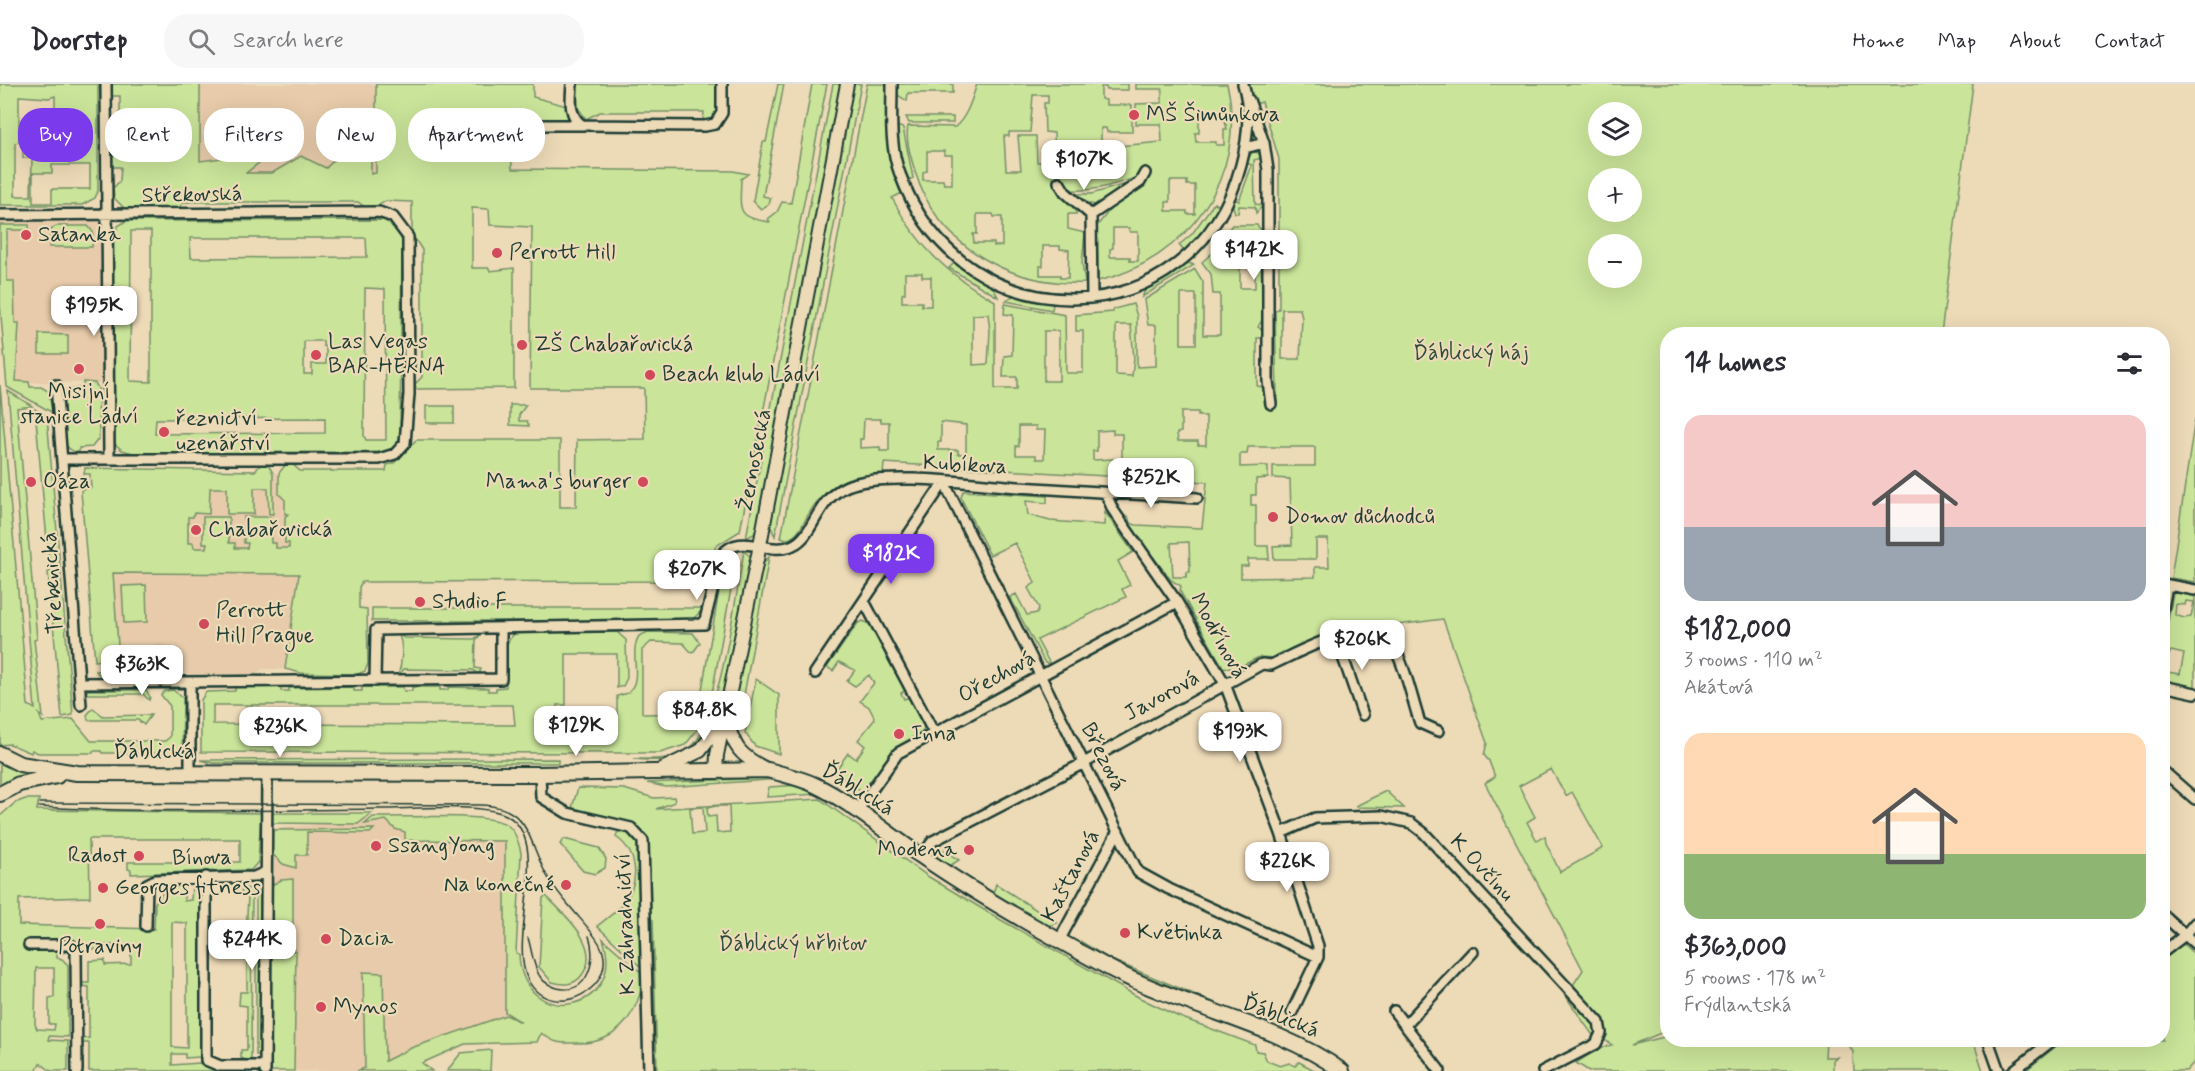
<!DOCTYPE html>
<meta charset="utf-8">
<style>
:root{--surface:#fff;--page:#f7f7f7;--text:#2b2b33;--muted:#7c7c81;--line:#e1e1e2;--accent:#7c3aed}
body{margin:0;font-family:Mynerve,sans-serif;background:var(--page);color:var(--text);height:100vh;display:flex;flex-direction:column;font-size:22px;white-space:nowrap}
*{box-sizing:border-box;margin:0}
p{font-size:20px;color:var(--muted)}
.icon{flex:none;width:33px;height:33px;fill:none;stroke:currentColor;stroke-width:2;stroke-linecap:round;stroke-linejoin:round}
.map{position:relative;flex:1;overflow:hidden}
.panel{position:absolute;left:1660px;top:243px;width:510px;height:720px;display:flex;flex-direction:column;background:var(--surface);border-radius:24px;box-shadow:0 6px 24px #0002}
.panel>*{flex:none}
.guide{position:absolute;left:18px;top:24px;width:570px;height:54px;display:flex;gap:12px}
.buttons{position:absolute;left:1588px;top:18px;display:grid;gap:12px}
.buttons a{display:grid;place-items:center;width:54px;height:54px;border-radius:50%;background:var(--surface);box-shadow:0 6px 24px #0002;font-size:30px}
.price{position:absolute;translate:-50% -51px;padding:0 14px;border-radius:12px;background:#fff;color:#222;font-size:20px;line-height:39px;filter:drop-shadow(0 2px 3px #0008)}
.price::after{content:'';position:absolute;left:50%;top:36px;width:18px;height:14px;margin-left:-9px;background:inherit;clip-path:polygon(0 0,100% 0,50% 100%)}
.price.current{background:var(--accent);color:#fff}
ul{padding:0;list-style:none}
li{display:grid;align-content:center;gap:12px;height:318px;padding:0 24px}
li span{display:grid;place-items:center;height:186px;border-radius:18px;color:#555}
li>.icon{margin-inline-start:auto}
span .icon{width:108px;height:108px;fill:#fffc;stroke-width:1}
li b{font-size:26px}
h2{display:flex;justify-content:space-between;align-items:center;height:72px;padding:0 24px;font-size:26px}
.pill{padding:0 21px;border-radius:24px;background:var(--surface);box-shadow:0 6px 24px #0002;font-size:21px;line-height:54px}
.pill.current{background:var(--accent);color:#fff}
header{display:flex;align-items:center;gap:36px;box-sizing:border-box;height:84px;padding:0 30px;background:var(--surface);border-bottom:2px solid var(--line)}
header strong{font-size:28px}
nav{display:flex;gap:33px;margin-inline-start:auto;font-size:21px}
.search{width:420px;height:54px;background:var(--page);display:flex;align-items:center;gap:15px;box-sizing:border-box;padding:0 21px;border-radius:24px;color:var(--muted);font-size:22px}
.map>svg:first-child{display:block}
</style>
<header>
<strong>Doorstep</strong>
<div class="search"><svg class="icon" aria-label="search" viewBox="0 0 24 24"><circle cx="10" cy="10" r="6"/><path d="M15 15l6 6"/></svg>Search here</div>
<nav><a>Home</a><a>Map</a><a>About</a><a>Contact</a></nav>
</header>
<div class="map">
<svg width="2195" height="987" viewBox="0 0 2195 987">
<rect width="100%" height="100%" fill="#eddab7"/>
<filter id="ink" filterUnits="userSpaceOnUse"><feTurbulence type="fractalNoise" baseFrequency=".0167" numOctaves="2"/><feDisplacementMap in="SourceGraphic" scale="12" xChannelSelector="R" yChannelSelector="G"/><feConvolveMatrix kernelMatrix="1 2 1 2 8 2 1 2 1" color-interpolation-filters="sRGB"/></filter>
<g filter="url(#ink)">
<!-- built -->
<path fill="#e7cbaa" d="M200,0H376V90L200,89Z
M0,136L103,137L104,299L16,298L7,303L0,220Z
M300,389V490L285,585H262L257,590H120L113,489L112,390Z
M385,733L509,748L506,931L357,987H268L269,745Z"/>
<!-- green -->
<path fill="#cae49a" stroke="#749067" stroke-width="1.5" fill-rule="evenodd" d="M0,0H98V107L95,114L82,121H0ZM19,12L49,14L55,12V27L75,28V35L85,36L84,58L39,57V39H30V58H23V74H32L31,112H15V59L19,58ZM52,81H90V105H52V119H33V89H52Z
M112,0H200V77L274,67L246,89H272L301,72L326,84L346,64L371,71V90L376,89V0H533V13L567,22L569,37L533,36L532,59H511L512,85L733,87L748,90L741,95C740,126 736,134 770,138L768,135L777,128L782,118L791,119L812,0H827L740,447L716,462L703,497L362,498L359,503V524L367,525L368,580L365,587L358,590L301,589L285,585L299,490L113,489L120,590H98L96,587L103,586V576L95,577L81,407L82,405L91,404L90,390H84L85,384L255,387L262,379H267L273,389V430H269L268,404H254V430H227V404H210L209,430L194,429L193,433H188V459H193L194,464H206L207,459H203V433H229V459H235V464H247L248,459H244V433H270L271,459H276V464H289V459H285V433L288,430H285V416L279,410V389L287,379H291L300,387H386L387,381L394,379L416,356H560V423H576L577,356L645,355L644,304H530L532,143L490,141L489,125L472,124V184H489L490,187L514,184V304L416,305L415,300L422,293V166L412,150V118L386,117L369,126L358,118H184L177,126L124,124L114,114L113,104L120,97L121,83H112V73L120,65V12H112Z
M577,0H717L716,30L713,37H703L704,28H600L586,35L578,24Z
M778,0H784L763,112L771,114L769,120L761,125L753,117L763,58H766Z
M833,0H842L757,444L754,450L746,454Z
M852,0H861L775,452L769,439Z
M867,0H887L889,61L902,109L892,114C917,162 948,191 995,217V305H1017V293H1003L1004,272L1012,271L1013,231L1004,230L1005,220L1065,231L1066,289H1083V247H1076V231L1113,228L1114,225L1133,220L1137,232V283L1156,282V241H1148L1144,216L1195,185L1203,198V251H1220V210H1213L1211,190L1202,178L1219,163V158L1232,141H1257L1261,146L1262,236L1258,243L1264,247L1265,254H1257V302L1265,303L1267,313L1277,312L1275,226L1279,225V75L1262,18L1255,20L1248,0H1973L1941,250H1668V946L1632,961L1668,952V956H1826L1825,973H1837L1833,976V987H1589L1576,979L1599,964L1612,961L1605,956L1604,937L1573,901L1583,886L1485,699L1495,693L1489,677L1484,671L1487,659L1443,535L1382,543L1384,549L1336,551L1274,574L1259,573L1235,585L1223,583L1180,507L1181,502L1171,496L1124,435L1128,432L1130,439L1136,441L1202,444L1207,398L884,379L883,391C850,390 824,402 808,431C803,440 799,451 788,455L781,454ZM1599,28H1632V62H1599ZM1599,94H1632V128H1599ZM1240,154H1255V204H1240ZM1599,160H1632V194H1599ZM905,189H922V193H931V222H922V218H902V210L905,209ZM1181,210H1196V260H1181ZM1282,225H1300L1302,234L1300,275H1282ZM988,230L990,247L988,280L973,281V231ZM1116,241H1131L1134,275L1132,292L1116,291ZM1044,247H1059V297H1044ZM1181,328H1198V332H1206V361H1198V357H1178L1177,349L1181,348ZM864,335H880L881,338H889V367H880V363L860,364V355H863ZM941,338L966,341V370H958V366H938V358H941ZM1019,342H1036V346H1045L1044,375H1036V371H1016V362H1019ZM1113,346V350H1122V379H1113V375L1093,376V367H1097V347ZM1248,363H1315V382H1273V394L1290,395L1292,461L1273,462L1274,475H1316V455H1328L1329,483H1315V493L1241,494V482H1248V475H1269L1268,462H1256V421H1251V411H1256V395L1268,394V382L1240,383V370H1247ZM1189,458L1190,488H1187L1186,493H1173L1171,459ZM1551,685L1566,712L1572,708L1603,764L1560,788L1546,759L1545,752L1537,757L1527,738L1535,733L1519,702Z
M896,0H953V9H908L907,17L898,11Z
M977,0H1128V6H1107L1106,3H1101V15L1106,16V21H1132V48H1107L1106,44H1101V57H1106L1107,63L1162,58L1161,40H1136V20L1162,19V5H1136V0H1227C1249,92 1187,176 1098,197L1097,142L1112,123L1111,121L1139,93C1115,100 1094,108 1069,106L1065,98H1056V105L1076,125V130H1068V145L1085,149L1082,179L1085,199C1010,202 937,162 915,87C911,74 905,55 908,42L955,43C967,33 972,15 977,0ZM1033,11H1048V19H1044L1045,48L1054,49L1055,78H1037L1036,52H1018L1021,86H1006L1004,52H1009V48H1030ZM1199,29H1216V32L1224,33L1227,45H1224V61H1216V58H1196L1195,49H1199ZM927,67H944V71H952V100H944L943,96H923V88L927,87ZM1170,97H1187V101H1195V130H1187V127H1166V118H1170ZM977,130H993L994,133H1002V162H994V159H974L973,150H977ZM1113,144H1129L1130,148H1138V177H1130V173H1110V165L1113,164ZM1043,162H1060V165L1069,166L1068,194H1060V191H1040V182H1043Z
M906,33H953V39H909Z
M896,42L903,44L913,94L906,97L900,75Z
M1252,68L1259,69L1261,74L1254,76L1255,120L1263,121L1256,129L1255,123L1239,122L1238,129H1235L1232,119L1234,115L1239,117L1252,81L1246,79Z
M1137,97L1095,121L1082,118L1073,110H1091Z
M1214,119L1220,122L1205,145L1184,167L1179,161L1192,150Z
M383,136L396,143L402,157L400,354L396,362L385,368L133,369L122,366L115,360L112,158L118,142L126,137ZM131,147H151V298L130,297ZM190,154H366L367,173L191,174ZM365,204L385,205L386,356H366L364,352ZM304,257H323V262L326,263V280H312V290H304ZM325,334V349L155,350L156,335Z
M0,141H29V146H7V197H14L15,239H19L16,297L29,298L30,303H41L48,307L53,329L7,303L0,220Z
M56,142H88L93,148L92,163H49L51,146Z
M955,178L993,203L998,213L949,184Z
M1188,179L1194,181L1142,213L1148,201Z
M1014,211L1053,219L1052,226L1006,217Z
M39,250L68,251V270H39Z
M83,298L95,299L98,304L99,354L92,363L79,364V369C73,367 69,366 66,361C61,352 59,315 65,307L83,303Z
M0,301L28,621L35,625L8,307L32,322L17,324L37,555L34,556L43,633L39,630L42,638L73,635L91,657H165L170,653V622L161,611L165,607L173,606L183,614L182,669H102L101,667H93V669H38L32,666L31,669L10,660L0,661Z
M510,321H526L519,331V337H527L529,342L510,341Z
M426,322H454V339H426Z
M35,325L47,333L73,631L62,633L48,488L52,487V478H49Z
M2195,334V498L2171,494Z
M963,407L1047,412V419L1026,417L1028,431L1050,437L1104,441L1105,428L1133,468L1118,477L1130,501L1122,505L1126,513L1037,556L1050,580L1045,579L1010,513L1016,510L1027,531L1037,529L1039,524L1028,504L1035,499L1033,494L1015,459L990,471L961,414Z
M738,466L713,604L703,639L685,661L660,669L201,668V616L206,608L235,607V603H281V607H289V604L354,603V607H362V603H403L404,607H412V603H440V606H448V603L488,604V607H496V604L506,603C506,586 499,554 519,548H617L626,556L627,594L623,602L617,604V570H566V621H557L558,643H617V612L628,609C644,594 628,569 639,552L648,548L693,549L700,559L694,567L691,568L683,559L651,558L642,566V628L644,630L698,629L724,478L729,469ZM213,621H513L515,641L213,640Z
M744,467L751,473V478C743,517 724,644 695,665C676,679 654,677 633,675C653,675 673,677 690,664C720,641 736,508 744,467Z
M769,473L739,639L731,638L761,482Z
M146,501L147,538L124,539L122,502Z
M2176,508L2195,512V603L2163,597V565L2173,510ZM2186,517L2194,518L2191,533L2184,534L2175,531L2176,520L2185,521ZM2171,567L2184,570L2180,590L2167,588L2168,581L2165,578Z
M372,524H704L693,535L678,537H372Z
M863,537L871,541L906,606L901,609L904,615L910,613L925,641L922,649L895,664L863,708L834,689L848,669L856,675L865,662L858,656L875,635L869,623L860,617L874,599L869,591L855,602L847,597L855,586L839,578L833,587L827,583L858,539Z
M398,549L404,554L474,555L481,550L476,556L475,584L481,585L479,590L473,586L404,585L398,592C402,580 404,561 398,549Z
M122,563H163V578H122Z
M756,595L779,611V670L755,662L745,649Z
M88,606H146L150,613L149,616L143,610H85Z
M93,624L103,632L151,631L144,641L138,636H88L87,631Z
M558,675V679H213L200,676Z
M0,676L30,688L31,690L0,703Z
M768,694L780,695L666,703L647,699Z
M800,701L819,710L767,713L769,703Z
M578,704L624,705L654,714L674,713L675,718L656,725L820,715L929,793L1001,836L1140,914L1177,932L1255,961L1256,967L1263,968L1267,977L1280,982L1289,979L1295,982L1299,978L1316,987H657L653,835L655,987H651L643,751L627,738L571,727ZM716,722H729L730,748L717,749L716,732L708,733L707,724ZM703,723L705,749L692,750L690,724Z
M1386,707L1404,724L1357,723L1356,722Z
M25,715H39L37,726L261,729L258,778L251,786L131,790V786L128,785V778H240V755H89L90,813L19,815V841L154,845L155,819L162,809L165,811L173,803L184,801V817L191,816L192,801H190L193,797L202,802L203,967L200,973L185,974V970H172V981L200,979L221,986L253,987H89V959H81V955L89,954V903L82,902L81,899H89V877L105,876V881L131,880V861H105V865H81L57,870V874L62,875L68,881V953L49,952L48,956L68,957V987H51L40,979L36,987H0V732L15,719ZM172,838L187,839V964L172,963ZM36,884H54V913L49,914V940H55L54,946L37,945L35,940Z
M270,729H372L358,740L271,739Z
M373,733C399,734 490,728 507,741C516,747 519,759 521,769L516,869L519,870C522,949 628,928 603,855L644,891C639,927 620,959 580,959C561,959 557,961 541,949L537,958L465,960L422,979L432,987H357L365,984L363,888L383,889L385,977L411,964L506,931L521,938L505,928V757L405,756V748L395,745L386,736L365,740Z
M619,744L630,747L639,758L643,885L597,842C606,835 616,828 623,820C640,799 639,769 616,753Z
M374,745L370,749L307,748V771H296V784L283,780L271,769V746Z
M564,755L599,764L606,775L605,784L595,790L583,787L560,760Z
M936,761L959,776L948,783L937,773Z
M293,795V867H296L294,987H270V802L281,796Z
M996,800L1057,839L1048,842L993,809Z
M243,803L252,806L251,978L241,974V966H247V922L239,921L240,908H247V867L239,866V853L246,852L248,812L240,811Z
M256,803L260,811L261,971H256Z
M546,812C565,831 603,863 582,891C574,902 563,901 552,898L539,883L543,814Z
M1080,857L1109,875L1218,920L1215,923C1189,913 1092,877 1080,857Z
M2183,860L2195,871V977L2186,987H2025L2064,956H2163V876Z
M1562,904C1574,916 1601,935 1594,953L1562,907Z
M1846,956H1973L1983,987H1854L1853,968Z
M491,966L490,987H447L461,969Z"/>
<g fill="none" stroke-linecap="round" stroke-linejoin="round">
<defs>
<path id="minor" d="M106,0L109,374
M572,0C571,16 568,31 582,41L705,42L715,40L722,29V0
M892,0C892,29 889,62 900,90C962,261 1195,255 1241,81C1248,55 1251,26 1243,0
M1249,16L1264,59
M534,41H582
M1245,64L1264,59L1268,86V297L1271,320
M1059,98L1065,108L1091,131L1092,214
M0,131L379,128L393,133L408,153L409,310L405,359L395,370L379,375H63
M1091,131L1140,98L1145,89
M56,301L81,621
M944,398L1138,788L1169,805L1318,873
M1106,410L1113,426L1177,518L1225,600L1281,749L1318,862V873L1292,928
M2163,500L2195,506
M864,517L934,649
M2163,524L2167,501
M1336,553L1363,631
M815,589L944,398
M375,597L376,546L704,540L721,472C740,446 769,473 793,461C815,451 815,416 847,402C881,387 978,400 1019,403C1078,407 1138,410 1197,414
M79,599L501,595V545
M2163,602L2195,609
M2163,687L2195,715
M190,689V599
M540,690L541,713L567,729L631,744L643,757L649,987
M857,727L898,669L1177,518
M1281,749L1315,734L1381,732L1411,739L1424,749L1599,938L1601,949L1596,960L1543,987
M921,773L933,757L1084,679L1262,580L1271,581C1300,568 1374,524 1395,565C1407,587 1412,616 1420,639L1438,647
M206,793V976L220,982H265
M2163,831L2195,860
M146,842L147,800L155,796L254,793L265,788
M1060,855L1118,747
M29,861H71L76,867L77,987
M2163,868L2185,851L2195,839
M1394,927L1440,987
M1405,941L1473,868
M1988,956L1999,987
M265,987L267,689
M2013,987L2053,956"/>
<path id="tertiary" d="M725,633C735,664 738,671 768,686
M662,685L700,667L720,641
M716,688L717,671L760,461L847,0"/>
<path id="secondary" d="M0,670L20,680L77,689L540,690L768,686C784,691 800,694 815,701C853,719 886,749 921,772C981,813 1046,850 1109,884C1181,923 1277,940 1342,987
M0,710L19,700L57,692"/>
</defs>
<!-- minor casing -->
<use href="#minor" stroke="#1f3d34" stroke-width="14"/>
<!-- tertiary casing -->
<use href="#tertiary" stroke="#1f3d34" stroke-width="16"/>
<!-- secondary casing -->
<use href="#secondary" stroke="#1f3d34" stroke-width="18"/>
<!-- minor -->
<use href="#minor" stroke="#eddab7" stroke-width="9"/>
<!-- tertiary -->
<use href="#tertiary" stroke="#eddab7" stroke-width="12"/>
<!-- secondary -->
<use href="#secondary" stroke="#eddab7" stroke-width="14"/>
<!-- tram -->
<path stroke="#1f3d34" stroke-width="1.5" d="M39,723C153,729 268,726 381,725C411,725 481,719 506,731C554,756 507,855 528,896C551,941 624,903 599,859C592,847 581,836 572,825C562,813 551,801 544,786C527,752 528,722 480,721L40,719
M528,854C532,866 533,884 541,894C545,899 551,902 557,904C589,912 597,874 589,852"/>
</g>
</g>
<!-- markers -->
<g fill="#d1495b" stroke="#eddab7" stroke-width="2">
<circle cx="1134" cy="31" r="6"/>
<circle cx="26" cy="151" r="6"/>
<circle cx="497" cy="169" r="6"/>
<circle cx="522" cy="261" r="6"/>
<circle cx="316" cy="271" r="6"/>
<circle cx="79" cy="285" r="6"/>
<circle cx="650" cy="291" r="6"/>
<circle cx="164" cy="348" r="6"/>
<circle cx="31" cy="398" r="6"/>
<circle cx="643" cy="398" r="6"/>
<circle cx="1273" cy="433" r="6"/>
<circle cx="196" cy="446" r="6"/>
<circle cx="420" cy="518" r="6"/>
<circle cx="204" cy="540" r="6"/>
<circle cx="899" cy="650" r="6"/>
<circle cx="376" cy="762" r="6"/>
<circle cx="969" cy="766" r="6"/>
<circle cx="139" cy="772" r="6"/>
<circle cx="566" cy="801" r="6"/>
<circle cx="103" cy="804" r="6"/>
<circle cx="100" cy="840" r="6"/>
<circle cx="1125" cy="849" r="6"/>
<circle cx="326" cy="855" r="6"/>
<circle cx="321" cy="923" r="6"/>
</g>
<g text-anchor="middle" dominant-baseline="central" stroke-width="4.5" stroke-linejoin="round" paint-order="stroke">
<!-- poi labels -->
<g font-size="22" fill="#1f3d34" stroke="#eddab7" text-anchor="start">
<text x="1146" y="31">MŠ Šimůnkova</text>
<text x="38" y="151">Satanka</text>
<text x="509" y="169">Perrott Hill</text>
<text x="328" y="258">Las Vegas<tspan x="328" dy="25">BAR-HERNA</tspan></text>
<text x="534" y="261">ZŠ Chabařovická</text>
<text x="662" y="291">Beach klub Ládví</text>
<text x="79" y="308" text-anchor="middle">Misijní<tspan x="79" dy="25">stanice Ládví</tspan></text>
<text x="176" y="335">řeznictví -<tspan x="176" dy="25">uzenářství</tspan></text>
<text x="43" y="398">Oáza</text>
<text x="631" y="398" text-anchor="end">Mama's burger</text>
<text x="1285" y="433">Domov důchodců</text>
<text x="208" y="446">Chabařovická</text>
<text x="432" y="518">Studio F</text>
<text x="216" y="527">Perrott<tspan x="216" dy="25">Hill Prague</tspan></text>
<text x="911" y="650">Inna</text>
<text x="388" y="762">SsangYong</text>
<text x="957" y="766" text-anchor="end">Modena</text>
<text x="127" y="772" text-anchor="end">Radost</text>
<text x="554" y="801" text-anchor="end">Na konečné</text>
<text x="115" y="804">Georges fitness</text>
<text x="1137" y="849">Květinka</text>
<text x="338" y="855">Dacia</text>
<text x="100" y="863" text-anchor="middle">Potraviny</text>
<text x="333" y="923">Mynos</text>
</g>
<!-- street labels -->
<g font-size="22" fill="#1f3d34" stroke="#eddab7">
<text transform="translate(192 111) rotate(-1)">Střekovská</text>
<text transform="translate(755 376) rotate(-79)">Žernosecká</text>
<text transform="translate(965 381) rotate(3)">Kubíkova</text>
<text transform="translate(53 499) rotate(-94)">Třebenická</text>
<text transform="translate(1218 552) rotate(61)">Modřínová</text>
<text transform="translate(997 593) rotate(-29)">Ořechová</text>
<text transform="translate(1162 612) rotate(-29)">Javorová</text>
<text x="154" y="668">Ďáblická</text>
<text transform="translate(1103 673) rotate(63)">Březová</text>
<text transform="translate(858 706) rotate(32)">Ďáblická</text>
<text transform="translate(202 774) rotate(-1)">Bínova</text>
<text transform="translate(1482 784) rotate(47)">K Ovčínu</text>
<text transform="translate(1071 792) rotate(-62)">Kaštanová</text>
<text transform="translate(626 840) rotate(-92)">K Zahradnictví</text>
<text transform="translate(1281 933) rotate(22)">Ďáblická</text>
</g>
<!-- park labels -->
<g font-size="22" fill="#304e3e" stroke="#eddab7">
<text x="1471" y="269">Ďáblický háj</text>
<text x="793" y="860">Ďáblický hřbitov</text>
</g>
</g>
</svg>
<div class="buttons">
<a><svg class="icon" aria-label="layers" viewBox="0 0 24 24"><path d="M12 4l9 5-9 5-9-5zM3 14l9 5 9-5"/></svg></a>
<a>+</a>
<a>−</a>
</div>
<b class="price" style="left:1084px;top:107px">$107K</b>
<b class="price" style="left:1254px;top:197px">$142K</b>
<b class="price" style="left:94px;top:253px">$195K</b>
<b class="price" style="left:1151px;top:425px">$252K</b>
<b class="price current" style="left:891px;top:501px">$182K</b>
<b class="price" style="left:697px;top:517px">$207K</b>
<b class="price" style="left:1362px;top:587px">$206K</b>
<b class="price" style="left:142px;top:612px">$363K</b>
<b class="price" style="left:704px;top:658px">$84.8K</b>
<b class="price" style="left:576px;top:673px">$129K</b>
<b class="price" style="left:280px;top:674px">$236K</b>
<b class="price" style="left:1240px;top:679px">$193K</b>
<b class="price" style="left:1287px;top:809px">$226K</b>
<b class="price" style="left:252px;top:887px">$244K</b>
<div class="guide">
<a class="pill current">Buy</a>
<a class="pill">Rent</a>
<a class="pill">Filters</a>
<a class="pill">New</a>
<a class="pill">Apartment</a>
</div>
<section class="panel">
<h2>14 homes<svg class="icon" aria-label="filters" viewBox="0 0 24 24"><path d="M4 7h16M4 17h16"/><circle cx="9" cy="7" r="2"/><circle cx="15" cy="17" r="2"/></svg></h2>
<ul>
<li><span style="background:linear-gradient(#f6c9c9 60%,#9aa5b1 0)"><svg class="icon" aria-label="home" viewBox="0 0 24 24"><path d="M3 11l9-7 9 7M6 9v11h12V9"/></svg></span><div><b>$182,000</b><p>3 rooms · 110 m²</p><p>Akátová</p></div></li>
<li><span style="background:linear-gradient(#ffd9b3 65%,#8fb573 0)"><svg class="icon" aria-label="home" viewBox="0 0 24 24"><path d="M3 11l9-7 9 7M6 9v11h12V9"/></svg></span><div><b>$363,000</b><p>5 rooms · 178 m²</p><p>Frýdlantská</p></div></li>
</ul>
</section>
</div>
